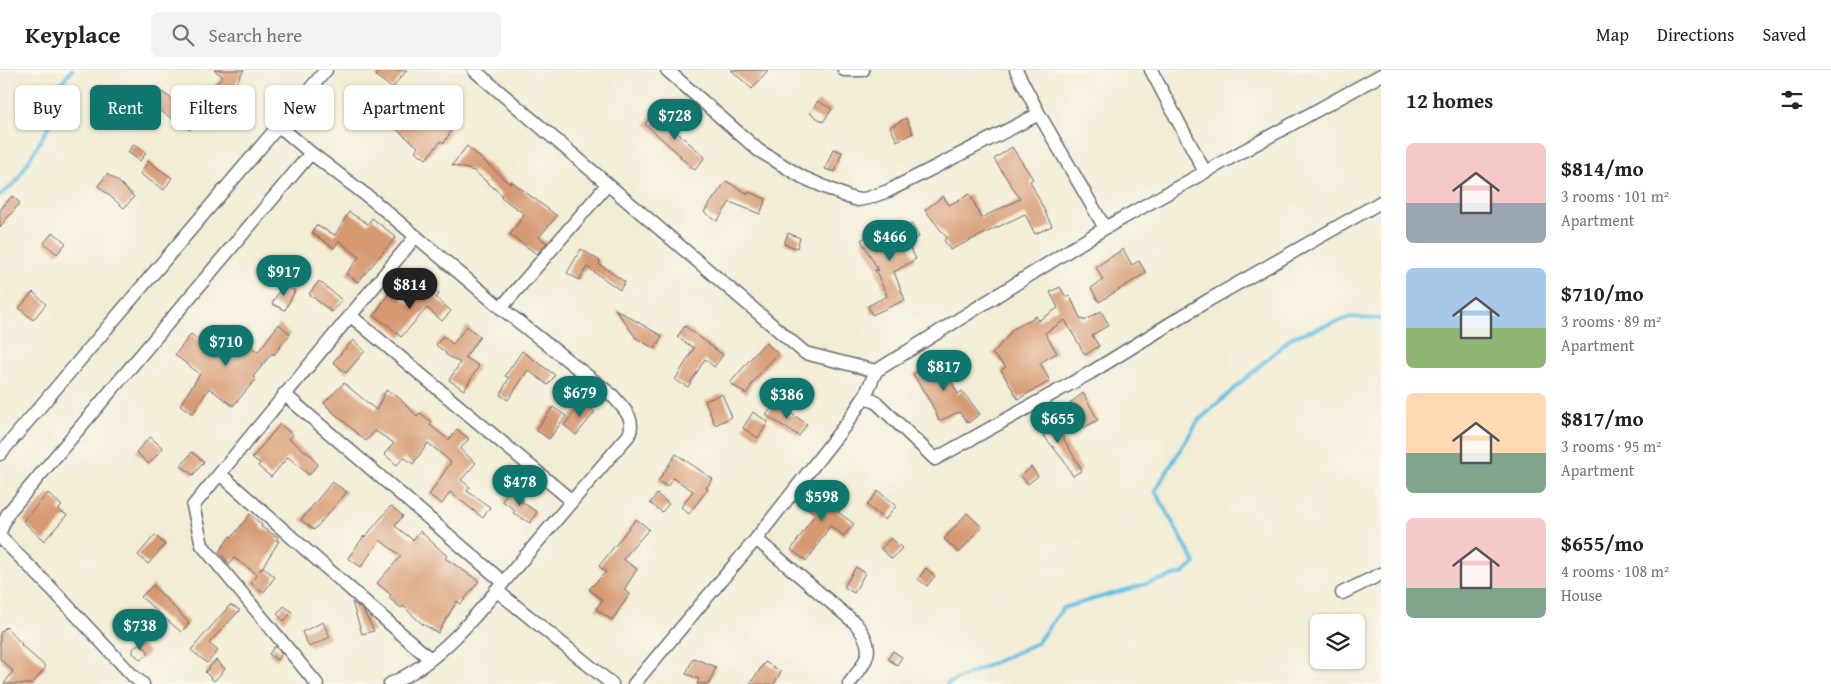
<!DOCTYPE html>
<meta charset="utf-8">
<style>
:root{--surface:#fff;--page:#f2f2f2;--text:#222;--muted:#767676;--line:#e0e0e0;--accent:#0f766e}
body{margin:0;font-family:"Gentium Book Plus",serif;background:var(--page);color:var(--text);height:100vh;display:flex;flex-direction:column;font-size:19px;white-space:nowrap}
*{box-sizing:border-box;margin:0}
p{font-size:16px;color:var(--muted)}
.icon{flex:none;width:28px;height:28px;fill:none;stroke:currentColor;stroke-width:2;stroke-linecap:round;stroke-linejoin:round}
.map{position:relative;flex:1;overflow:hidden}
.panel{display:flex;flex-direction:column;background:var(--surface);width:450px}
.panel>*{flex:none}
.banner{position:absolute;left:15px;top:15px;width:475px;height:45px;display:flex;gap:10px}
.tools{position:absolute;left:1310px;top:544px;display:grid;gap:10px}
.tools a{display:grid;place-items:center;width:55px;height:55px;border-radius:8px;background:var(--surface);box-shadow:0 1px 4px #0004;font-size:25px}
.price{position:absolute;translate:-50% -42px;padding:0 11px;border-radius:18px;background:var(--accent);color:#fff;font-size:16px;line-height:32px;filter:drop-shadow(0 1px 2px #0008)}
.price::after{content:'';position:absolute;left:50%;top:30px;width:15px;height:11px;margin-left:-8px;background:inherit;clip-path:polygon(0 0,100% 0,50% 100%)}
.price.on{background:#222;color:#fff}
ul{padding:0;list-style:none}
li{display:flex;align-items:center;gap:15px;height:125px;padding:0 25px}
li span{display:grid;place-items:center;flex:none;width:140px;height:100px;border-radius:8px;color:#555}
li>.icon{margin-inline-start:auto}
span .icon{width:60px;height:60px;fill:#fffc;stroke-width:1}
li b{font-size:21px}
h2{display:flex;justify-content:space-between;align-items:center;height:60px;padding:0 25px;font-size:21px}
.chip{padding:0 18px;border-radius:8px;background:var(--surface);box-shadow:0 1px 4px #0004;font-size:18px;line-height:45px}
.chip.on{background:var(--accent);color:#fff}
header{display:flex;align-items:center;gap:30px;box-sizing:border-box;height:70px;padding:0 25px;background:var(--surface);border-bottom:1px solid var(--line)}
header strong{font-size:24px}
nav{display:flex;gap:28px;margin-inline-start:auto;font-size:18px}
.search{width:350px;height:45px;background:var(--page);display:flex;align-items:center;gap:12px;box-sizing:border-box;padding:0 18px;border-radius:8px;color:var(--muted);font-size:19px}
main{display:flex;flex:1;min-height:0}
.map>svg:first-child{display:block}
</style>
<header>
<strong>Keyplace</strong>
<div class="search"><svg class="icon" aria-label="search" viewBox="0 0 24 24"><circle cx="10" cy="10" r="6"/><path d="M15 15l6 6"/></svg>Search here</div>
<nav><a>Map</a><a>Directions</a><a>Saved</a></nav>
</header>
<main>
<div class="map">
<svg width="1381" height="614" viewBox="0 0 1381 614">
<rect width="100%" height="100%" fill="#fbf7ec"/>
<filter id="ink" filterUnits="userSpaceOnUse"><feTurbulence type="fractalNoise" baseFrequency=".02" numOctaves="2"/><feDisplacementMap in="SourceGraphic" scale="10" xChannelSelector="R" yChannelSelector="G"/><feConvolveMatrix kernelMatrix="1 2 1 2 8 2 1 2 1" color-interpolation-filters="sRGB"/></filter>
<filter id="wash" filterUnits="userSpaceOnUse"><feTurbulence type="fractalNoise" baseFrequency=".0096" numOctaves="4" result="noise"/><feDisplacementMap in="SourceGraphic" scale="20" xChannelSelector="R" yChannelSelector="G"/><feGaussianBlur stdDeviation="1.12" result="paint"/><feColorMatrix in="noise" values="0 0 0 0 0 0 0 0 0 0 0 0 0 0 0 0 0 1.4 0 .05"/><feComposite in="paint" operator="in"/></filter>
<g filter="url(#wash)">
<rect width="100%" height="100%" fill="#f2ecd4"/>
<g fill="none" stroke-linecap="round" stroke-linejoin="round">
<!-- stream -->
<path stroke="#65c1e3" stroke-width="4" d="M0,125L16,112L54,48L61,13L72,0
M947,614L1037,573L1063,538L1184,503L1195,493L1155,421L1198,351L1292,267L1351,247L1381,249"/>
</g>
<g id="blocks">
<!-- building -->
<path fill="#d69971" d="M214,0H244L235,15L219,31L208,21L223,7Z
M381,0H407L392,18L376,6Z
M731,0H768L752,19Z
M160,21L185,38L182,42L196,52L190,60L151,35Z
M409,29L451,61L444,73L441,71L426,89L415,81L418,77L390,54Z
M818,31L832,39L823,52L810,43Z
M366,32L379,42L373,50L360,40Z
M654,42L705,87L695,100L680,87L681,86L645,54Z
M906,48L913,63L897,71L890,57Z
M134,74L146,83L140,91L128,82Z
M467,76L510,114L511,111L557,146L539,167L547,173L537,184L510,165L524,144L501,127L502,125L474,101L452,95Z
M1012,77L1033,109L1030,111L1052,156L1035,164L1025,144L950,180L944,170L947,168L925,140L943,126L949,135L970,124L981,148L1020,129L994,89Z
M833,79L842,82L835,102L825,99Z
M148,91L172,108L164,120L140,104Z
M107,104L119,112L134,127L124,138L98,116Z
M726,111L748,124L749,122L766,129L760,144L730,132L717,151L704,142Z
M12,126L20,133L0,157V140Z
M349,142L368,154L372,148L396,167L358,212L346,204L359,187L339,171L334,178L312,163L316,155L335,165Z
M912,154L919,167L907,173L916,189L894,202L905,230L872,245L868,236L887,226L875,199L879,201L861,170L885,156L889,164Z
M53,162L66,173L57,184L44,173Z
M788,163L800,168L797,178L784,174Z
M581,179L600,191L599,194L625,212L620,220L587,197L579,210L567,203Z
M1123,179L1132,195L1139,191L1146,203L1099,232L1091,218L1103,210L1096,197Z
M319,211L342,230L332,242L309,224Z
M283,214L295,221L285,240L272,234Z
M425,214L439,224L436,228L451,241L442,251L427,238L401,267L389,256L374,246L390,221L409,234Z
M1060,217L1066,227L1070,226L1081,250L1083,249L1084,251L1101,241L1109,255L1092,265L1099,276L1085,285L1065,250L1045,263L1057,283L1040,293L1050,311L1018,329L1001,300L1006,297L992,284L1011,262L1010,261L1036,246L1038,251L1058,238L1050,222Z
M33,222L46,234L33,250L19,238Z
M615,239L662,266L655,279L636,268Z
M279,254L290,264L274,285L272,283L253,307L256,309L233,336L209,318L193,344L180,335L200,304L175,285L191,264L219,287L235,266L258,282Z
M467,256L480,267L465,287L479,296L464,320L449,310L460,293L445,284L446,283L436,275L443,266L453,274Z
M685,256L723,285L714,297L705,289L688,317L675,310L694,278L677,267Z
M353,270L365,281L346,303L333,292Z
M765,272L778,283L754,311L746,324L730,313Z
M522,281L555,305L548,315L528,300L508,330L500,325L509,308L505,306Z
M943,287L949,297L945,299L958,324L962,321L980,344L968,353L959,342L939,351L932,335L913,304Z
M344,313L376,340L386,320L397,326L417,346L420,343L432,352L430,355L449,370L457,359L469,369L460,379L476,393L461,410L470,417L467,421L490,437L483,448L450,422L442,434L429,425L451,392L428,373L413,394L404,387L397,395L384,384L394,373L375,361L366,371L335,344L324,333Z
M1083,323L1098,350L1083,358L1070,333Z
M722,324L732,347L715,355L705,331Z
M583,332L595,342L576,365L564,355Z
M777,333L790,346L792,344L807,354L799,366L766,345Z
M553,337L566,346L549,369L536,360Z
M753,342L768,352L758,368L743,358Z
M1045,345L1063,368L1082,400L1073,406L1064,391L1033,352Z
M280,354L293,365L289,369L313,387L312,388L318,394L309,405L288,387L271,407L258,396L260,393L252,388Z
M150,367L163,378L149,394L136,382Z
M192,382L204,392L193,405L181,396Z
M676,384L713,409L706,418L708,419L689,444L681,437L693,421L673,408L667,417L658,411Z
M1031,397L1038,406L1028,414L1021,406Z
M332,412L347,422L314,460L301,450Z
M830,415L848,431L838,442L854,454L844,466L830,456L807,491L791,480L815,444L804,435L811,426L817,430Z
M509,421L523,430L522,432L537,442L530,453L513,443L515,440L502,431Z
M878,421L896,436L885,450L867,435Z
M48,423L62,436L58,440L67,445L44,471L23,451Z
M657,424L669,434L662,442L650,433Z
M391,436L403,446L395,456L413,470L420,461L447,486L445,488L479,511L461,534L457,531L438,563L421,553L403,536L401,538L389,528L391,525L377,513L401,486L380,470L361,497L348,488L364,466L365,467Z
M967,443L982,457L959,483L944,469Z
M250,444L262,455L261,457L278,467L276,470L279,471L260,501L263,497L275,507L263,523L251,513L257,504L234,488L229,494L219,482L230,466L232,467Z
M636,449L649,459L623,489L637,499L624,520L630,524L612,550L596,539L602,530L589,519L606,502L599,496Z
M155,465L165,475L148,494L138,485Z
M891,468L902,478L892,489L881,479Z
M856,497L865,503L854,523L844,517Z
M926,498L935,506L927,516L918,509Z
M153,515L189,553L181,562L141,527Z
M352,532L363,540L374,561L362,564Z
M230,535L240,540L209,573L218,581L207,593L191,580Z
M284,536L292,542L284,551L277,544Z
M323,552L330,567L309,577L302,562Z
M6,557L22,574L21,575L46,597L32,614H4L13,601L0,589V563Z
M140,573L149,582L141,590L133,583V579Z
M275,576L282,584L277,590L269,584Z
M893,581L902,587L897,595L888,589Z
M693,588L716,597L709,614H697L699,609L686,604Z
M216,590L225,599L214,611L205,602Z
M765,592L781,602L774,614H750Z"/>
</g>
</g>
<g filter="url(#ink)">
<use href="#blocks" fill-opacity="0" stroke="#6b6971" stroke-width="1"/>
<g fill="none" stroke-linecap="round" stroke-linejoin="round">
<defs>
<path id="minor" d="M474,0L805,283L876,301L1105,158L1205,102L1381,5
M667,0L758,80L802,107L848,127L858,130L868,128L888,121L1039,44
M844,0H863
M1016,0L1039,44L1105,158
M1151,0L1205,102
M278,55L311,83L375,132L501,238L613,326C623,338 636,348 629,365C593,406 558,448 522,490C484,535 446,589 390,614
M501,238L607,115
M351,246L572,431
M284,324L503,512
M865,326L877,333L935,389L1090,303L1207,231L1381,132
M0,384L326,0
M220,404L430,589
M0,462L8,443L311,83
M0,467L52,519L133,606L143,614
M756,469L855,553C877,579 868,589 849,614
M496,520L612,614
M1342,523L1381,504
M317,614L202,475L193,436L416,166
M634,614L756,469L847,353L865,326L876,301"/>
</defs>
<!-- minor casing -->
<use href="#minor" stroke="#6b6971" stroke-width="15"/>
<!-- minor -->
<use href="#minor" stroke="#fff" stroke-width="12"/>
</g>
</g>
</svg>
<div class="tools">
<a><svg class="icon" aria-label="layers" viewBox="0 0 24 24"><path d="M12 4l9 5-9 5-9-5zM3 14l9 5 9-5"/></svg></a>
</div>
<b class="price" style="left:675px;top:71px">$728</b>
<b class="price" style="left:890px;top:192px">$466</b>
<b class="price" style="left:284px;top:227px">$917</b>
<b class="price on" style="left:410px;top:240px">$814</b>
<b class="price" style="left:226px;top:297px">$710</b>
<b class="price" style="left:944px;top:322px">$817</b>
<b class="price" style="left:580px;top:348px">$679</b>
<b class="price" style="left:787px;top:350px">$386</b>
<b class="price" style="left:1058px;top:374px">$655</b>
<b class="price" style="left:520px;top:437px">$478</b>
<b class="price" style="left:822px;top:452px">$598</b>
<b class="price" style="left:140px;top:581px">$738</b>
<div class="banner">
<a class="chip">Buy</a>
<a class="chip on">Rent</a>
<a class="chip">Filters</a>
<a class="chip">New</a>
<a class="chip">Apartment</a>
</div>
</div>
<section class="panel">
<h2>12 homes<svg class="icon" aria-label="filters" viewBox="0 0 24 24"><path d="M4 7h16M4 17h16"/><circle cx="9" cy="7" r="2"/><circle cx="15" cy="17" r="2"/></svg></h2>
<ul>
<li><span style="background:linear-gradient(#f6c9c9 60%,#9aa5b1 0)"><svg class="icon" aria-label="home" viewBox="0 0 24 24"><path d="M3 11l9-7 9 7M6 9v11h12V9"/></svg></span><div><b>$814/mo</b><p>3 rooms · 101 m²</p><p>Apartment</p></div></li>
<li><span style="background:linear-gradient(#a9c7e8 60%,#8fb573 0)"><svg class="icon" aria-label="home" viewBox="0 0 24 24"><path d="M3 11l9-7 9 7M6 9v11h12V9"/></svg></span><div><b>$710/mo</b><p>3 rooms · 89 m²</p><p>Apartment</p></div></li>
<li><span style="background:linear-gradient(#ffd9b3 60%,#7fa58c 0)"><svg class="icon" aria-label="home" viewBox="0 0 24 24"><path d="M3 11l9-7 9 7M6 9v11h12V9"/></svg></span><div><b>$817/mo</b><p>3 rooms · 95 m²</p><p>Apartment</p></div></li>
<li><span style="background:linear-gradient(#f6c9c9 70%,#7fa58c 0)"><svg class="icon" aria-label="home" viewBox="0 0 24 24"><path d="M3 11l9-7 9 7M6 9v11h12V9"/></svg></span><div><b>$655/mo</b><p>4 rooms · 108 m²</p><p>House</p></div></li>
</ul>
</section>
</main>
